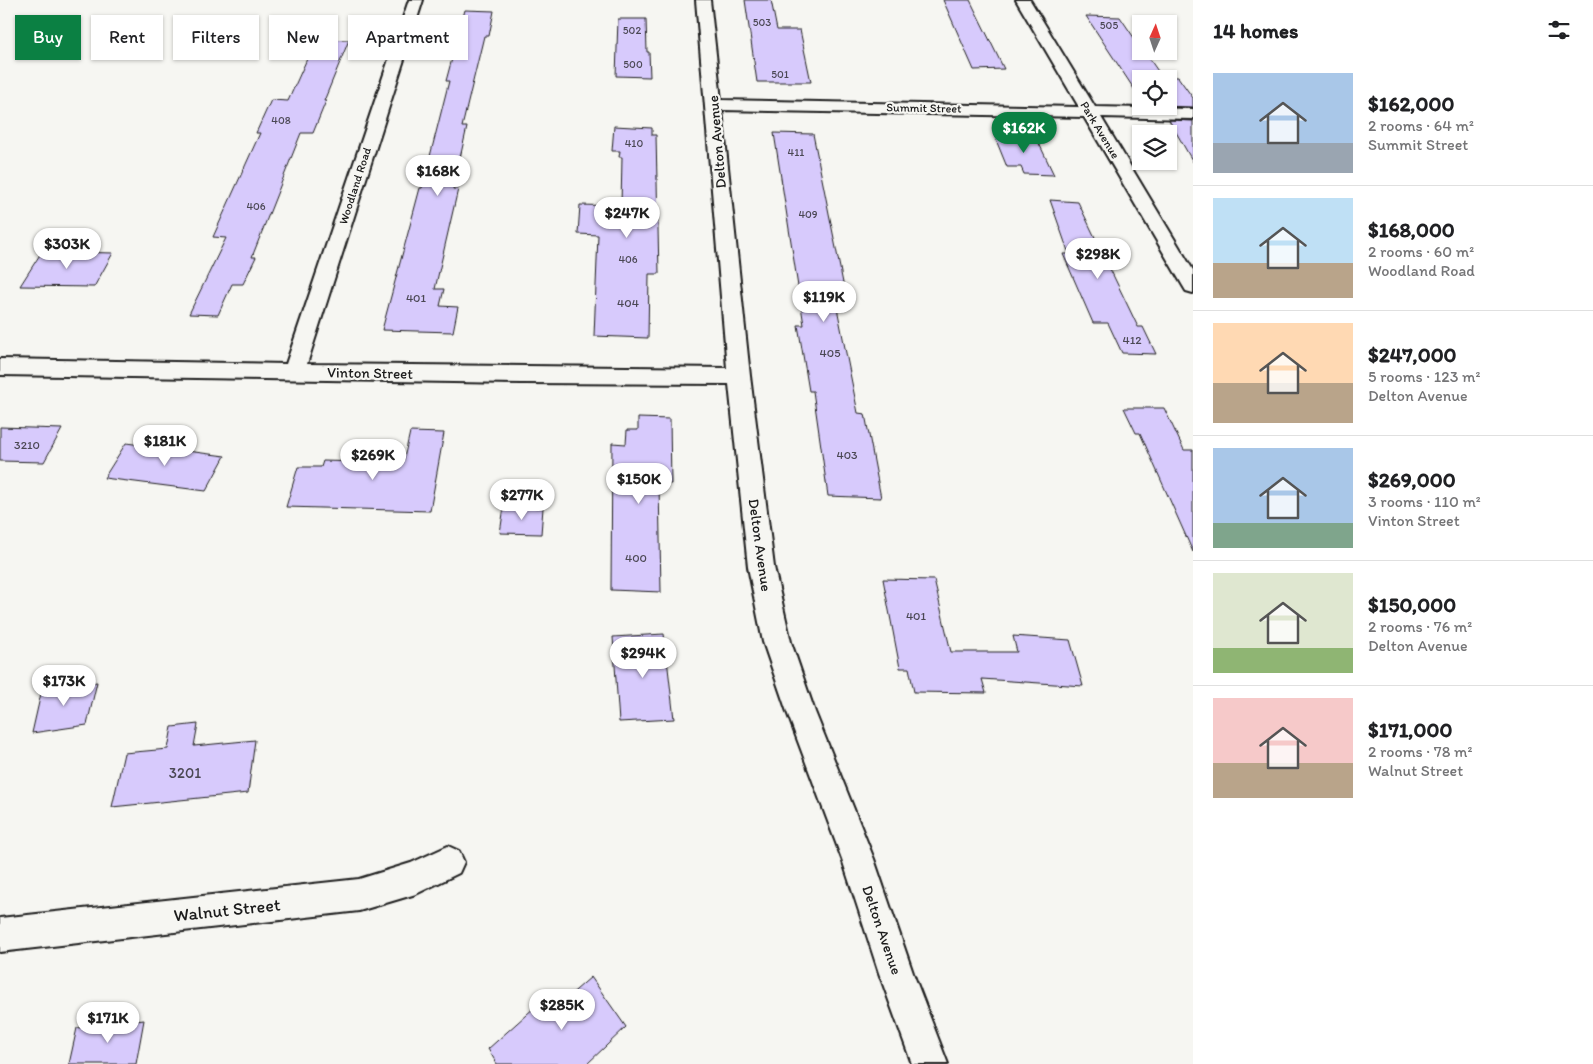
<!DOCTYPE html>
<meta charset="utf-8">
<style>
:root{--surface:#fff;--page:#f2f2f2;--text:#202124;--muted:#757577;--line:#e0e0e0;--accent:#0b8043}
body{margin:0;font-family:Itim,sans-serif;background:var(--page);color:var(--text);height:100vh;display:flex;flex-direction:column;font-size:19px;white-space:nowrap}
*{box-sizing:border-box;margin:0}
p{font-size:16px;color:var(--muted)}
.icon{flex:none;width:28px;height:28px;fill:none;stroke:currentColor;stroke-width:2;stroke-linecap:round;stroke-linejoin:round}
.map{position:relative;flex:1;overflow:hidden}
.details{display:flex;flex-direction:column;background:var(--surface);width:400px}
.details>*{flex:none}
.top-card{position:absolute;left:15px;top:15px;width:475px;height:45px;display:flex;gap:10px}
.needle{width:32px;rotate:3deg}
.buttons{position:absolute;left:1132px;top:15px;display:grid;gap:10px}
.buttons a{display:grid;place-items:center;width:45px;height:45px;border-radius:0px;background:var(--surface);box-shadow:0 1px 4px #0004;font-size:25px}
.price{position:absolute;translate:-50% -42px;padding:0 11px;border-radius:18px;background:#fff;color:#222;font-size:16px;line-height:32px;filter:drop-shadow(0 1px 2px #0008)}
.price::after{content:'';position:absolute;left:50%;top:30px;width:15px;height:11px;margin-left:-8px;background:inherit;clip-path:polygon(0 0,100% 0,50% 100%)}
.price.active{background:var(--accent);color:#fff}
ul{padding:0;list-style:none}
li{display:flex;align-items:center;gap:15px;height:125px;padding:0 20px}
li+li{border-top:1px solid var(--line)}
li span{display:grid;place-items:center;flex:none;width:140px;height:100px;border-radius:0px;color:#555}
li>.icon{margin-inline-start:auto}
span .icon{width:60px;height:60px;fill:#fffc;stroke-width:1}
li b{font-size:21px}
h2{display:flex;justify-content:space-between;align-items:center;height:60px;padding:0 20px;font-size:21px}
.pill{padding:0 18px;border-radius:0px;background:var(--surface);box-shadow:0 1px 4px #0004;font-size:18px;line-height:45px}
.pill.active{background:var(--accent);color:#fff}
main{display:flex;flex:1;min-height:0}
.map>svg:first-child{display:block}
</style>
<main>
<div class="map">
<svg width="1193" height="1064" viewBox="0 0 1193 1064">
<rect width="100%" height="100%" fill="#f6f6f2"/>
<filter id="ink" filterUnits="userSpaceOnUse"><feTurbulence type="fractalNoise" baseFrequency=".02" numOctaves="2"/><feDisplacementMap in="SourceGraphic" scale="10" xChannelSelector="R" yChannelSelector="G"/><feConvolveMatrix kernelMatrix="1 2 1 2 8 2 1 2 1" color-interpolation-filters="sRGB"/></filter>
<g filter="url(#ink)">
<!-- building -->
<path fill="#d7cafc" stroke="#1c1c1c" d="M745,0H771L777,30H800L811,82H757Z
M943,0H970L1004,69L974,70Z
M465,10L494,11L489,36H484L462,127H467L453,189H458L435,289H444L440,306L458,307L453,332L382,330L420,188H422L449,81H446Z
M1086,16L1120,17L1141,48V51H1144L1162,77H1178L1193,98V107L1160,106H1169V79H1141V96L1138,95Z
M618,19H646L647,52H649L650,77L616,76Z
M316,39L349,40L324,101H326L313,133H301L252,257H256L243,284H232L218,315L189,314L226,238L213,237L260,133H256L271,100L288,101Z
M1169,120L1193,121V162Z
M614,126L652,128V135H656L659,274H649L648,338L594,336L598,235L578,234L580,205L621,206L622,157H619L620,151H612Z
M774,133L813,134L845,293H834L858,413L865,414L881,498L828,496L813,391H809L798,325H804Z
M994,135L1036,137L1054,175L1024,174L1021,167H1007Z
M1050,200L1078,202L1138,327H1143L1156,354L1122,353L1108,323H1093L1063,254H1069Z
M71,252L113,253L94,287L20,286L41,253Z
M1124,408H1164L1184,450H1193V552L1140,433H1136Z
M638,418L670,419L671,484H659L661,592L611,590L612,443L626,444L627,430H638Z
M0,427L62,429L44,462L0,461Z
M410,432L444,433L430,511L286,507L298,467H321L323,461L403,463Z
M126,443L225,456L206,491L104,478Z
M504,507L543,508L541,534L500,533Z
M883,579L934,580L951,652H1017L1013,636L1070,640L1083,686L982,679L986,693L914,692L909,668H900Z
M664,634L674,719L619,722L613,637Z
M97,682L87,725L32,733L42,689Z
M198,724L194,746L255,740L248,793L112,807L124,753L168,749L172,727Z
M591,977L626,1027L587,1064H497L488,1049L545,998L553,1010Z
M144,1020L136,1064H69L77,1028Z"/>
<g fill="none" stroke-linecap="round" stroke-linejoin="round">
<defs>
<path id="street" d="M409,0H423L307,364L727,368L696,0H710L721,100L1079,107L1016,0H1030L1095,107L1193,109V119L1101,117L1193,270V293L1186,291L1183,286L1084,117L722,110L750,376L774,567L791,642L815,712L874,859L913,973L948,1064H912L879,973L842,859L787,712L763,642L748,567L729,384L522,383L0,375V359L286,364Z
M448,846L459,851L464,862L459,873L416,894L359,911L0,952V918L359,879L411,863Z"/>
</defs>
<!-- street casing -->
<use href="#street" stroke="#1c1c1c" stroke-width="4"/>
<!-- street -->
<use href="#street" fill="#f6f6f2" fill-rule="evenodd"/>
</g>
</g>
<g text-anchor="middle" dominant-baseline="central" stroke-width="4.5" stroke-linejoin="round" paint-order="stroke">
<!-- far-number labels -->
<g font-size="11" fill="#4b4854">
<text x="762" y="22">503</text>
<text x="1109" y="25">505</text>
<text x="632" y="30">502</text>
<text x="633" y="64">500</text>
<text x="780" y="74">501</text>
<text x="281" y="120">408</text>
<text x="634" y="143">410</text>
<text x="796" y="152">411</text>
<text x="256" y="206">406</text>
<text x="808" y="214">409</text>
<text x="628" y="259">406</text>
</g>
<!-- far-street labels -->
<g font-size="12" fill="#1c1c1c" stroke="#f6f6f2">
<text transform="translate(924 108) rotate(1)">Summit Street</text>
<text transform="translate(1100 130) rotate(59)">Park Avenue</text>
<text transform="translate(355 186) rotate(-72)">Woodland Road</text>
</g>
<!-- number labels -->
<g font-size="12" fill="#4b4854">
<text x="416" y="298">401</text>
<text x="628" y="303">404</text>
<text x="1132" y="340">412</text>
<text x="830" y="353">405</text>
<text x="27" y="445">3210</text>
<text x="847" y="455">403</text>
<text x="636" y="558">400</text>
<text x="916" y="616">401</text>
</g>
<!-- street labels -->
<g font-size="15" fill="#1c1c1c" stroke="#f6f6f2">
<text transform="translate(717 142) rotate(-95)">Delton Avenue</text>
<text transform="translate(370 373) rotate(1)">Vinton Street</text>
<text transform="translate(760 545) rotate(82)">Delton Avenue</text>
<text transform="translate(882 930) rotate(71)">Delton Avenue</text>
</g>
<!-- near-number labels -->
<g font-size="15" fill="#4b4854">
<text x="185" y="773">3201</text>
</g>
<!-- near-street labels -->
<g font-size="18" fill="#1c1c1c" stroke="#f6f6f2">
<text transform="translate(227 910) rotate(-6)">Walnut Street</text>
</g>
</g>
</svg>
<div class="buttons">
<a><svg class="needle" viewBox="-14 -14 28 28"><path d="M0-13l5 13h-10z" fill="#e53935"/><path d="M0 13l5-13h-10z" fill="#757577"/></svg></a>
<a><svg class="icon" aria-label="locate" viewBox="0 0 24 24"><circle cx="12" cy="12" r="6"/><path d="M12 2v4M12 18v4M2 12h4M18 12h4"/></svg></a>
<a><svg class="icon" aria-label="layers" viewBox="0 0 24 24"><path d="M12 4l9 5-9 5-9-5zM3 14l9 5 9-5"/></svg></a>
</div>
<b class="price active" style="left:1024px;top:154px">$162K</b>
<b class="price" style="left:438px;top:197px">$168K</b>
<b class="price" style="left:627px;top:239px">$247K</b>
<b class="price" style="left:67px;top:270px">$303K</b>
<b class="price" style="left:1098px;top:280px">$298K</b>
<b class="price" style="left:824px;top:323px">$119K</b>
<b class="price" style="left:165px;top:467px">$181K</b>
<b class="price" style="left:373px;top:481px">$269K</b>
<b class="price" style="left:639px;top:505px">$150K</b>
<b class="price" style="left:522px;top:521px">$277K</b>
<b class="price" style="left:643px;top:679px">$294K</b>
<b class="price" style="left:64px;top:707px">$173K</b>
<b class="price" style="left:562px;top:1031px">$285K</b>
<b class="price" style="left:108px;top:1044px">$171K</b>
<div class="top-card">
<a class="pill active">Buy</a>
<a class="pill">Rent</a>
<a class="pill">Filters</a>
<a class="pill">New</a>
<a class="pill">Apartment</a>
</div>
</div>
<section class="details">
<h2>14 homes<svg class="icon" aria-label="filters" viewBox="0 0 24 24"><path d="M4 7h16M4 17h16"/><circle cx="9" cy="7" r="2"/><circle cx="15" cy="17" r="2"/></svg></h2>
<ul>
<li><span style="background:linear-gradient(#a9c7e8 70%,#9aa5b1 0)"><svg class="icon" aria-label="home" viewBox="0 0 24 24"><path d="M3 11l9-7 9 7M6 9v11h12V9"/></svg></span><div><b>$162,000</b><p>2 rooms · 64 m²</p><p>Summit Street</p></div></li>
<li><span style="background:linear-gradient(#bfe0f5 65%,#b9a48a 0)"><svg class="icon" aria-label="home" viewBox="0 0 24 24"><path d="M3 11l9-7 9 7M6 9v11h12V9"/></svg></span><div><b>$168,000</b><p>2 rooms · 60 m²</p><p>Woodland Road</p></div></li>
<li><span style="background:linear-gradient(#ffd9b3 60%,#b9a48a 0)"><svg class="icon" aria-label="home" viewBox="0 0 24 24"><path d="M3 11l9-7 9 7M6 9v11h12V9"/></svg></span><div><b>$247,000</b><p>5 rooms · 123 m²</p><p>Delton Avenue</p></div></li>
<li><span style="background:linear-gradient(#a9c7e8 75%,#7fa58c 0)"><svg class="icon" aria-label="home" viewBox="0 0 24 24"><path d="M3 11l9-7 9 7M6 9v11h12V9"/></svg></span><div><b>$269,000</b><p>3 rooms · 110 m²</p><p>Vinton Street</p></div></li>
<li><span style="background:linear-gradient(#dfe7d0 75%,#8fb573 0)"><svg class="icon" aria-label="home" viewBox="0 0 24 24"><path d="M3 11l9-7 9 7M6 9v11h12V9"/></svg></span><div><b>$150,000</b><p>2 rooms · 76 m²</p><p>Delton Avenue</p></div></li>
<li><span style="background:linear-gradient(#f6c9c9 65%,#b9a48a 0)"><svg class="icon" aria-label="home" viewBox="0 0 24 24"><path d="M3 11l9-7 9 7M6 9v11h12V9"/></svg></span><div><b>$171,000</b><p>2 rooms · 78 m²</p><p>Walnut Street</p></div></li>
</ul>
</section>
</main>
